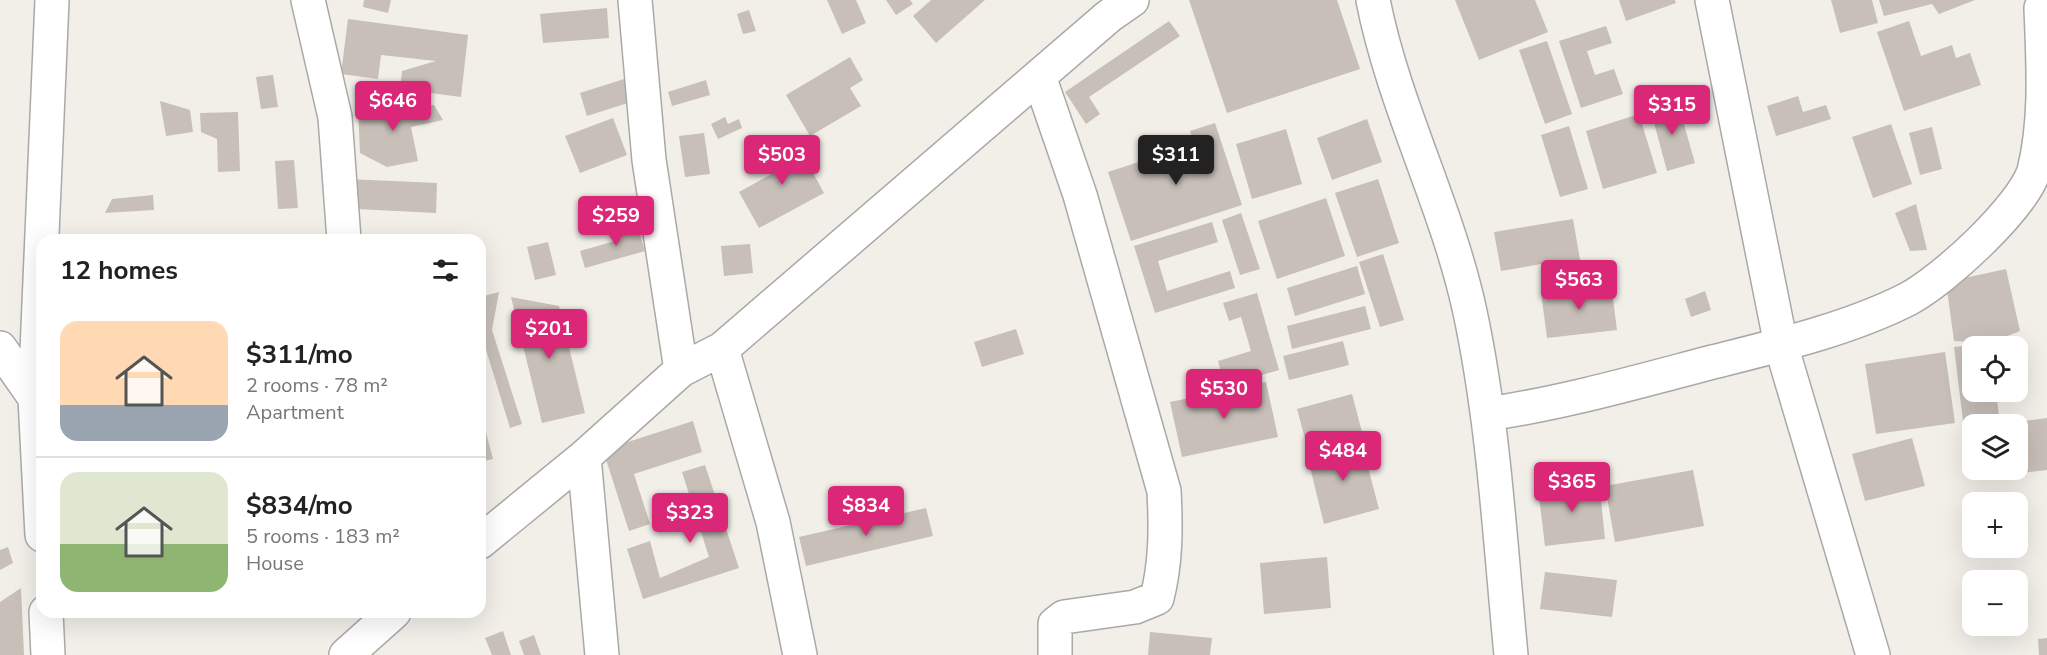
<!DOCTYPE html>
<meta charset="utf-8">
<style>
:root{--surface:#fff;--page:#f6f6f6;--text:#222;--muted:#767676;--line:#e0e0e0;--accent:#db2777}
body{margin:0;font-family:"Nunito Sans",sans-serif;background:var(--page);color:var(--text);height:100vh;display:flex;flex-direction:column;font-size:22px;white-space:nowrap}
*{box-sizing:border-box;margin:0}
p{font-size:20px;color:var(--muted)}
.icon{flex:none;width:33px;height:33px;fill:none;stroke:currentColor;stroke-width:2;stroke-linecap:round;stroke-linejoin:round}
.map{position:relative;flex:1;overflow:hidden}
.panel{position:absolute;left:36px;top:234px;width:450px;height:384px;display:flex;flex-direction:column;background:var(--surface);border-radius:18px;box-shadow:0 6px 24px #0002}
.panel>*{flex:none}
.buttons{position:absolute;left:1962px;top:336px;display:grid;gap:12px}
.buttons a{display:grid;place-items:center;width:66px;height:66px;border-radius:12px;background:var(--surface);box-shadow:0 6px 24px #0002;font-size:30px}
.price{position:absolute;translate:-50% -51px;padding:0 14px;border-radius:6px;background:var(--accent);color:#fff;font-size:20px;line-height:39px;filter:drop-shadow(0 2px 3px #0008)}
.price::after{content:'';position:absolute;left:50%;top:36px;width:18px;height:14px;margin-left:-9px;background:inherit;clip-path:polygon(0 0,100% 0,50% 100%)}
.price.selected{background:#222;color:#fff}
ul{padding:0;list-style:none}
li{display:flex;align-items:center;gap:18px;height:150px;padding:0 24px}
li+li{border-top:2px solid var(--line)}
li span{display:grid;place-items:center;flex:none;width:168px;height:120px;border-radius:18px;color:#555}
li>.icon{margin-inline-start:auto}
span .icon{width:72px;height:72px;fill:#fffc;stroke-width:1}
li b{font-size:26px}
h2{display:flex;justify-content:space-between;align-items:center;height:72px;padding:0 24px;font-size:26px}
.map>svg:first-child{display:block}
</style>
<div class="map">
<svg width="2047" height="655" viewBox="0 0 2047 655">
<rect width="100%" height="100%" fill="#f2efe9"/>
<!-- building -->
<path fill="#c7bfb8" d="M364,0H391L388,13L363,7Z
M827,0H856L866,23L842,34Z
M886,0H910L913,4L896,15Z
M931,0H985L936,43L913,16Z
M1189,0H1337L1360,69L1227,113Z
M1455,0H1535L1548,32L1479,60Z
M1619,0H1675L1676,3L1626,21Z
M1831,0H1872L1878,23L1840,33Z
M1879,0H1975L1939,14L1932,4L1884,16Z
M607,8L609,38L543,43L540,14Z
M749,10L756,31L743,34L737,14Z
M348,19L468,35L461,97L400,89L402,71L436,61L381,55L378,79L341,74Z
M1169,21L1180,36L1089,97L1100,114L1086,124L1065,92Z
M1909,21L1921,56L1952,45L1956,58L1970,53L1981,85L1904,111L1877,32Z
M1606,26L1612,43L1587,51L1595,75L1614,69L1623,94L1581,108L1559,41Z
M1547,41L1572,114L1545,124L1519,50Z
M850,57L863,80L850,88L861,106L810,136L786,95Z
M273,75L278,107L261,109L256,77Z
M624,79L631,102L587,116L580,93Z
M706,80L710,95L672,106L668,92Z
M1798,96L1803,112L1826,105L1831,119L1776,136L1767,106Z
M1677,100L1695,163L1667,171L1650,108Z
M160,101L190,110L193,132L166,136Z
M434,105L443,120L411,127L418,161L387,167L360,153L358,108Z
M238,112L240,171L218,172L217,139L201,132L200,113Z
M1639,114L1657,173L1603,189L1586,131Z
M725,117L728,124L739,119L742,128L718,139L711,124Z
M613,118L627,155L580,173L565,136Z
M1367,119L1382,162L1332,180L1317,138Z
M1215,123L1242,205L1131,241L1108,172L1194,144L1190,131Z
M1891,124L1912,184L1873,198L1852,137Z
M1569,126L1588,189L1560,197L1541,135Z
M1932,127L1942,169L1920,175L1909,133Z
M1286,129L1302,184L1252,199L1236,144Z
M704,133L710,174L685,177L679,136Z
M794,138L824,193L759,228L739,192L779,170L769,152Z
M294,160L298,208L278,209L275,161Z
M347,179L437,183L436,213L357,209Z
M1378,179L1399,243L1357,257L1335,193Z
M153,195L154,210L105,213L112,199Z
M1326,198L1345,256L1277,279L1258,221Z
M1916,204L1927,250L1910,251L1895,213Z
M1241,213L1260,269L1240,275L1222,220Z
M1573,219L1582,271L1550,277L1547,263L1501,271L1494,232Z
M636,221L645,251L585,268L580,251L622,239L618,227Z
M1212,222L1218,242L1158,261L1167,291L1230,271L1235,288L1155,313L1134,246Z
M548,242L556,275L535,280L527,247Z
M750,244L753,273L724,276L721,246Z
M1383,254L1404,320L1380,327L1359,262Z
M1357,266L1365,294L1295,316L1287,288Z
M2006,269L2020,331L1990,343L1954,341L1946,282Z
M1611,283L1617,330L1547,338L1541,292Z
M1705,291L1711,310L1691,317L1685,299Z
M499,292L492,330L522,424L510,428L480,330V297Z
M1257,293L1279,370L1225,386L1218,361L1251,351L1241,317L1229,321L1223,303Z
M511,297L559,306L585,413L542,423Z
M1365,306L1371,329L1292,349L1287,326Z
M1016,329L1024,354L982,367L974,342Z
M1343,341L1349,365L1289,380L1283,356Z
M1990,343L1991,346H1972V392H1996L2000,424H1972V470H2018V424L2007,423L2047,418V470L1970,479L1954,347Z
M1945,352L1955,423L1876,434L1865,364Z
M1266,382L1278,437L1182,457L1170,402Z
M1352,394L1362,432L1307,446L1297,409Z
M480,410L493,459L480,462Z
M693,421L702,452L634,474L650,524L629,531L603,450Z
M1912,438L1925,486L1865,501L1852,454Z
M1361,441L1379,509L1324,524L1307,455Z
M705,465L739,568L643,599L627,549L650,541L660,578L709,557L682,472Z
M1693,470L1704,526L1615,542L1605,486Z
M1599,481L1605,539L1545,546L1538,488Z
M926,508L933,536L806,566L799,537Z
M8,547L13,563L0,570V550Z
M1327,557L1331,608L1264,614L1260,563Z
M1545,572L1617,580L1612,617L1540,609Z
M21,588L24,655H0V602Z
M503,631L511,655H492L485,638Z
M1150,632L1212,638L1210,655H1148Z
M534,635L541,655H524L519,641Z
M2047,638V655H2039L2038,639Z"/>
<g fill="none" stroke-linecap="round" stroke-linejoin="round">
<defs>
<path id="minor" d="M308,0L335,117L344,240
M635,0L649,160L681,370
M1373,0C1394,107 1447,205 1470,312C1494,425 1500,541 1511,655
M1712,0L1781,345L1873,655
M1039,76L1080,195L1164,491C1166,528 1166,562 1157,598L1135,607L1064,617L1055,624V655
M0,348L35,398
M722,349L773,522L800,655
M1488,414C1562,403 1633,383 1705,364C1772,347 1847,330 1908,299C1944,280 2022,208 2034,171C2047,118 2043,63 2041,8
M584,457L602,655
M42,535L35,398L52,0
M480,542L584,457L681,370L722,349L1109,16L1132,0
M46,612L48,655
M346,655L394,612"/>
</defs>
<!-- minor casing -->
<use href="#minor" stroke="#a9a9a9" stroke-width="36"/>
<!-- minor -->
<use href="#minor" stroke="#fff" stroke-width="33"/>
</g>
</svg>
<div class="buttons">
<a><svg class="icon" aria-label="locate" viewBox="0 0 24 24"><circle cx="12" cy="12" r="6"/><path d="M12 2v4M12 18v4M2 12h4M18 12h4"/></svg></a>
<a><svg class="icon" aria-label="layers" viewBox="0 0 24 24"><path d="M12 4l9 5-9 5-9-5zM3 14l9 5 9-5"/></svg></a>
<a>+</a>
<a>−</a>
</div>
<b class="price" style="left:393px;top:132px">$646</b>
<b class="price" style="left:1672px;top:136px">$315</b>
<b class="price" style="left:782px;top:186px">$503</b>
<b class="price selected" style="left:1176px;top:186px">$311</b>
<b class="price" style="left:616px;top:247px">$259</b>
<b class="price" style="left:1579px;top:311px">$563</b>
<b class="price" style="left:549px;top:360px">$201</b>
<b class="price" style="left:1224px;top:420px">$530</b>
<b class="price" style="left:1343px;top:482px">$484</b>
<b class="price" style="left:1572px;top:513px">$365</b>
<b class="price" style="left:866px;top:537px">$834</b>
<b class="price" style="left:690px;top:544px">$323</b>
<section class="panel">
<h2>12 homes<svg class="icon" aria-label="filters" viewBox="0 0 24 24"><path d="M4 7h16M4 17h16"/><circle cx="9" cy="7" r="2"/><circle cx="15" cy="17" r="2"/></svg></h2>
<ul>
<li><span style="background:linear-gradient(#ffd9b3 70%,#9aa5b1 0)"><svg class="icon" aria-label="home" viewBox="0 0 24 24"><path d="M3 11l9-7 9 7M6 9v11h12V9"/></svg></span><div><b>$311/mo</b><p>2 rooms · 78 m²</p><p>Apartment</p></div></li>
<li><span style="background:linear-gradient(#dfe7d0 60%,#8fb573 0)"><svg class="icon" aria-label="home" viewBox="0 0 24 24"><path d="M3 11l9-7 9 7M6 9v11h12V9"/></svg></span><div><b>$834/mo</b><p>5 rooms · 183 m²</p><p>House</p></div></li>
</ul>
</section>
</div>
